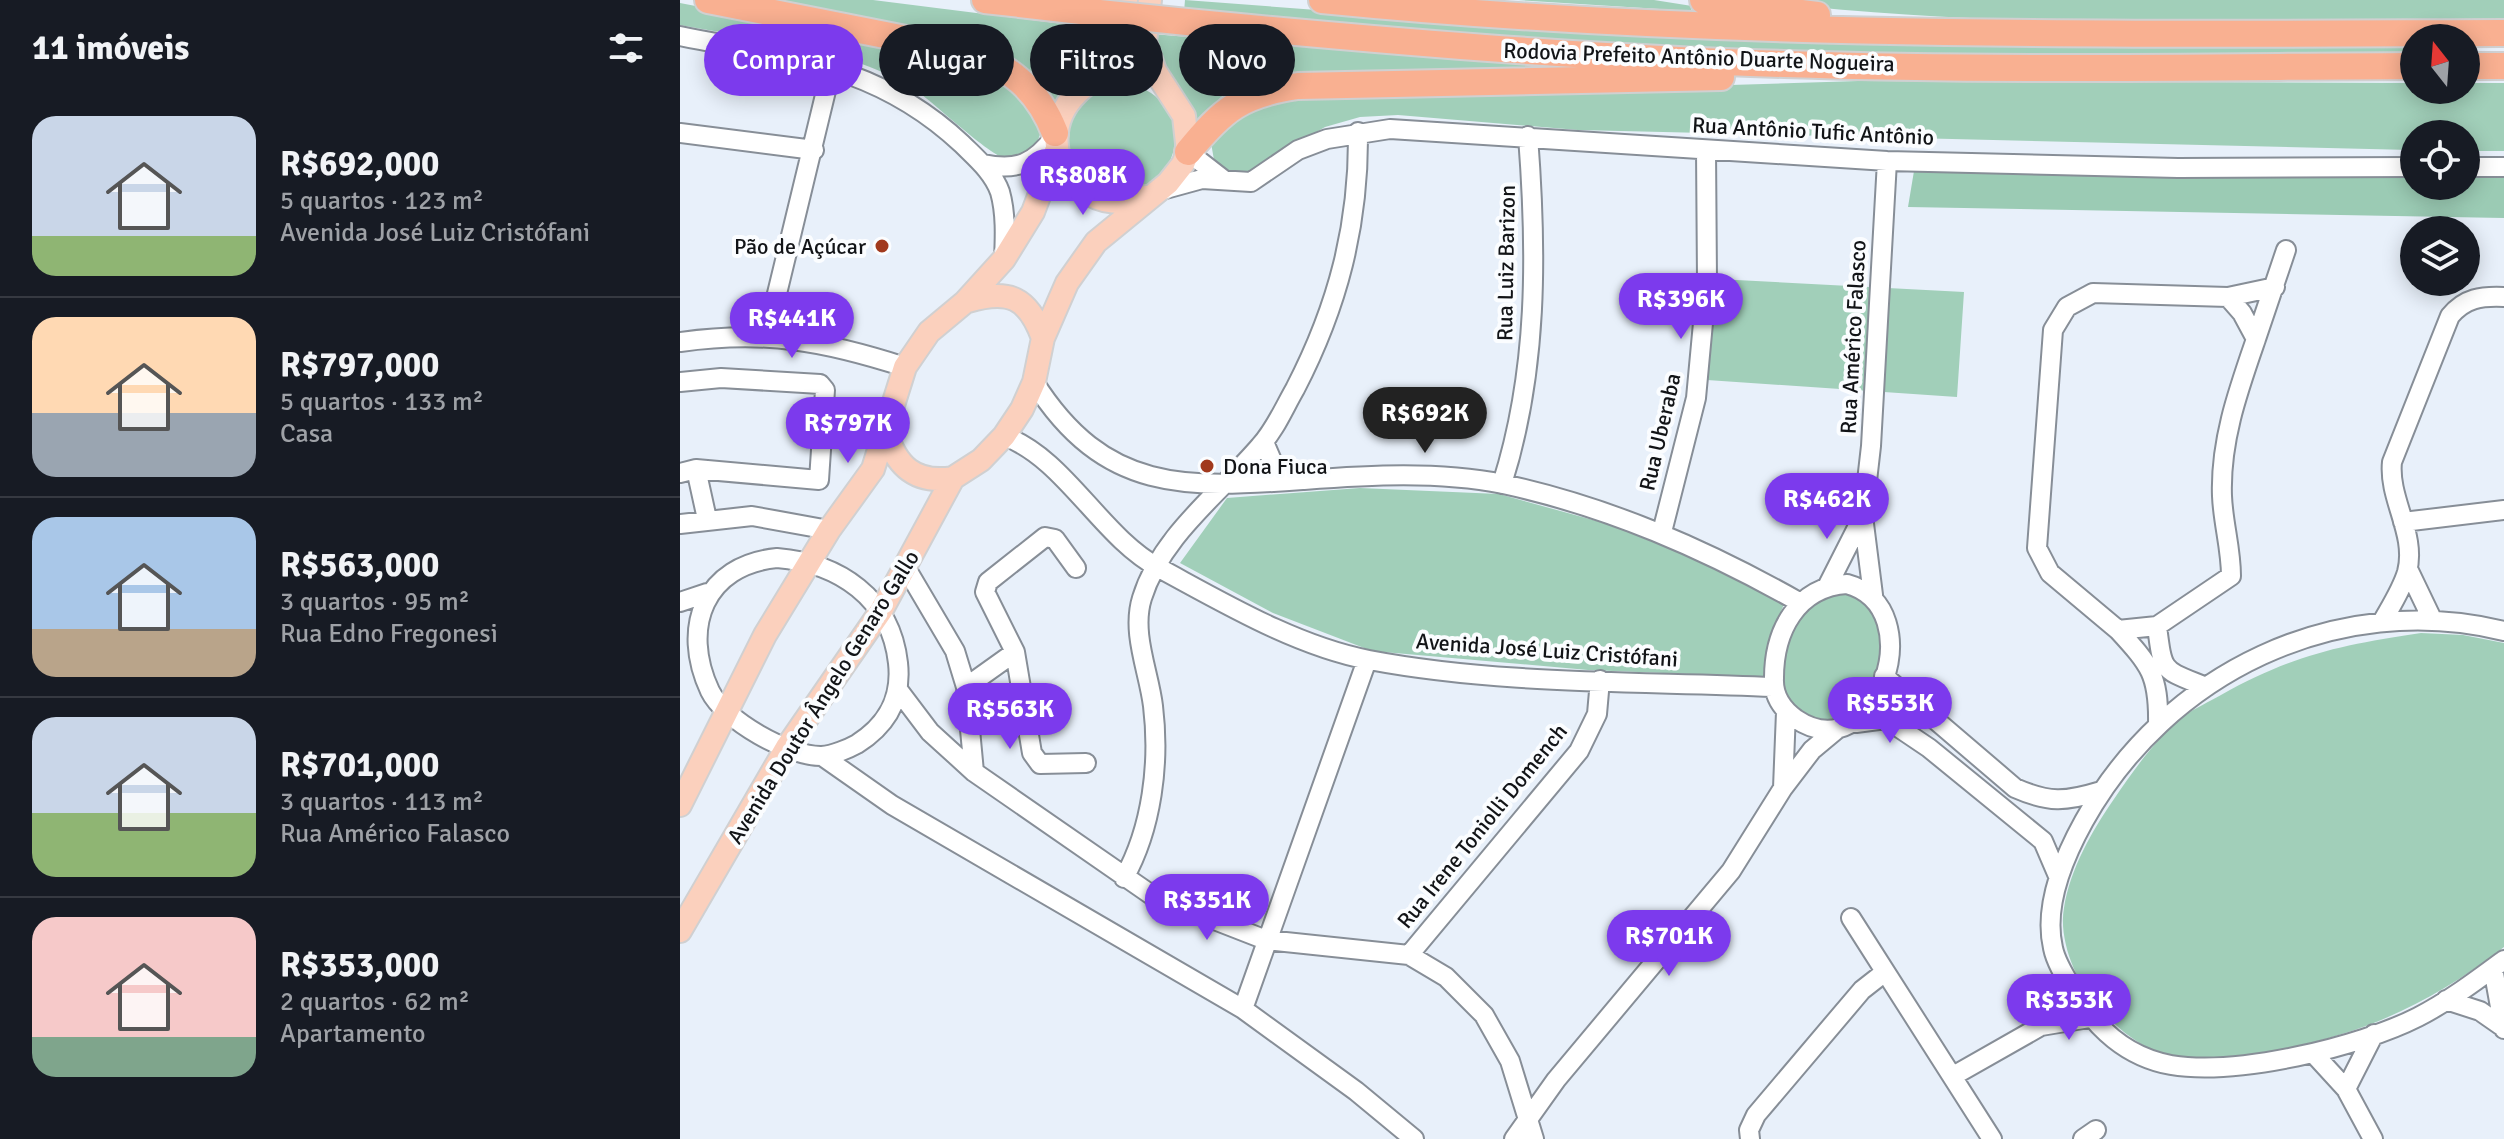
<!DOCTYPE html>
<html lang="pt">
<meta charset="utf-8">
<style>
:root{--surface:#171b24;--page:#20242c;--text:#f1f3f6;--muted:#9ea1a6;--line:#363941;--accent:#7c3aed}
body{margin:0;font-family:Signika,sans-serif;background:var(--page);color:var(--text);height:100vh;display:flex;flex-direction:column;font-size:30px;white-space:nowrap}
*{box-sizing:border-box;margin:0}
p{font-size:26px;color:var(--muted)}
.icon{flex:none;width:44px;height:44px;fill:none;stroke:currentColor;stroke-width:2;stroke-linecap:round;stroke-linejoin:round}
.map{position:relative;flex:1;overflow:hidden}
.side{display:flex;flex-direction:column;background:var(--surface);width:680px}
.side>*{flex:none}
.top-card{position:absolute;left:24px;top:24px;width:760px;height:72px;display:flex;gap:16px}
.needle{width:52px;rotate:343deg}
.buttons{position:absolute;left:1720px;top:24px;display:grid;gap:16px}
.buttons a{display:grid;place-items:center;width:80px;height:80px;border-radius:50%;background:var(--surface);box-shadow:0 4px 20px #0003;font-size:40px}
.price{position:absolute;translate:-50% -68px;padding:0 18px;border-radius:28px;background:var(--accent);color:#fff;font-size:26px;line-height:52px;filter:drop-shadow(0 2px 4px #0008)}
.price::after{content:'';position:absolute;left:50%;top:48px;width:24px;height:18px;margin-left:-12px;background:inherit;clip-path:polygon(0 0,100% 0,50% 100%)}
.price.current{background:#222;color:#fff}
ul{padding:0;list-style:none}
li{display:flex;align-items:center;gap:24px;height:200px;padding:0 32px}
li+li{border-top:2px solid var(--line)}
li span{display:grid;place-items:center;flex:none;width:224px;height:160px;border-radius:24px;color:#555}
li>.icon{margin-inline-start:auto}
span .icon{width:96px;height:96px;fill:#fffc;stroke-width:1}
li b{font-size:34px}
h2{display:flex;justify-content:space-between;align-items:center;height:96px;padding:0 32px;font-size:34px}
.chip{padding:0 28px;border-radius:36px;background:var(--surface);box-shadow:0 4px 20px #0003;font-size:28px;line-height:72px}
.chip.current{background:var(--accent);color:#fff}
main{display:flex;flex:1;min-height:0}
.map>svg:first-child{display:block}
</style>
<main>
<section class="side">
<h2>11 imóveis<svg class="icon" aria-label="filters" viewBox="0 0 24 24"><path d="M4 7h16M4 17h16"/><circle cx="9" cy="7" r="2"/><circle cx="15" cy="17" r="2"/></svg></h2>
<ul>
<li><span style="background:linear-gradient(#c9d6e8 75%,#8fb573 0)"><svg class="icon" aria-label="home" viewBox="0 0 24 24"><path d="M3 11l9-7 9 7M6 9v11h12V9"/></svg></span><div><b>R$692,000</b><p>5 quartos · 123 m²</p><p>Avenida José Luiz Cristófani</p></div></li>
<li><span style="background:linear-gradient(#ffd9b3 60%,#9aa5b1 0)"><svg class="icon" aria-label="home" viewBox="0 0 24 24"><path d="M3 11l9-7 9 7M6 9v11h12V9"/></svg></span><div><b>R$797,000</b><p>5 quartos · 133 m²</p><p>Casa</p></div></li>
<li><span style="background:linear-gradient(#a9c7e8 70%,#b9a48a 0)"><svg class="icon" aria-label="home" viewBox="0 0 24 24"><path d="M3 11l9-7 9 7M6 9v11h12V9"/></svg></span><div><b>R$563,000</b><p>3 quartos · 95 m²</p><p>Rua Edno Fregonesi</p></div></li>
<li><span style="background:linear-gradient(#c9d6e8 60%,#8fb573 0)"><svg class="icon" aria-label="home" viewBox="0 0 24 24"><path d="M3 11l9-7 9 7M6 9v11h12V9"/></svg></span><div><b>R$701,000</b><p>3 quartos · 113 m²</p><p>Rua Américo Falasco</p></div></li>
<li><span style="background:linear-gradient(#f6c9c9 75%,#7fa58c 0)"><svg class="icon" aria-label="home" viewBox="0 0 24 24"><path d="M3 11l9-7 9 7M6 9v11h12V9"/></svg></span><div><b>R$353,000</b><p>2 quartos · 62 m²</p><p>Apartamento</p></div></li>
</ul>
</section>
<div class="map">
<svg width="1824" height="1139" viewBox="0 0 1824 1139">
<rect width="100%" height="100%" fill="#e8f0fa"/>
<!-- green -->
<path fill="#a1cfb9" d="M76,0H193L438,31L432,46L376,108L358,85Z
M505,0L943,33L1395,48L1734,47V57L1263,58L941,47L504,12Z
M838,0H974L1012,6L1011,11Z
M1068,0H1824V19C1571,21 1319,31 1068,0Z
M0,3L278,57L333,83L362,127C359,143 350,158 331,160C314,161 254,102 234,89C165,46 78,40 0,25Z
M472,34L949,73L599,77L576,81L541,97L514,129L483,70Z
M1179,81L1734,83V90H1786V83H1824V151H1786V134H1734V151L1731,150L898,130L718,115L680,117L645,127L564,174L541,169L534,160L530,137L588,99Z
M387 138a54 54 0 1 1 108 0a54 54 0 1 1-108 0Z
M1037,279L1284,292L1277,397L1027,380Z
M680,488L819,494L978,538L1104,604L1089,642L1085,677L908,670L692,651L593,613L500,563L547,498Z
M1152,590L1179,591L1202,614L1200,679L1174,719L1127,722L1102,702L1104,640L1121,606Z
M1741,633L1783,635L1824,643V947C1741,1011 1669,1040 1566,1055C1541,1059 1506,1063 1482,1054C1456,1044 1437,1028 1419,1008C1397,985 1378,940 1384,908C1390,869 1412,831 1434,799C1453,771 1477,737 1504,716C1515,708 1529,702 1541,695C1612,655 1661,645 1741,633Z"/>
<!-- forest -->
<path fill="#9bcbb4" d="M1234,171L1734,177V186H1786V176H1824V218L1228,207Z"/>
<g fill="none" stroke-linecap="round" stroke-linejoin="round">
<defs>
<path id="minor" d="M0,36C109,58 197,64 282,144C296,158 313,172 320,192C326,213 325,237 324,259
M0,133L134,150
M508,152L544,180
M303,164C337,171 354,164 375,136
M1786,167H1824
M482,190L522,179L571,182L618,150L647,139L710,129L1207,161L1498,168L1734,167
M1548,297L1562,313L1576,339C1558,391 1540,441 1542,496C1543,523 1551,548 1551,576L1477,626L1438,630L1370,573L1357,548L1373,330L1387,307L1413,293L1548,297L1595,287
M87,335L152,66
M1576,339L1606,250
M0,342C85,330 144,341 225,367
M0,382L41,378L140,384L145,390L139,480L16,469L0,473
M354,382C425,494 506,488 624,480C689,475 758,471 823,484C929,507 1025,549 1119,602
M324,436C385,458 421,537 479,568C544,603 616,646 689,660C821,685 960,681 1093,687
M584,442L593,463L608,481
M16,469L27,519
M822,484C858,371 857,253 848,136
M1723,522L1824,510
M0,524L72,516L149,530
M982,532L1016,398L1027,280L1026,150
M97,558C159,563 211,598 218,663C222,699 207,725 177,744C168,749 153,755 142,756C109,757 44,720 30,691C0,627 25,565 97,558Z
M226,568L275,651L286,687L294,772
M1728,569L1752,619
M1167,584C1253,607 1196,773 1116,719C1102,709 1093,696 1094,678C1094,631 1117,587 1167,584Z
M1148,585L1183,516
M1193,595L1183,516L1191,446L1207,161
M0,602L27,593
M1702,622C1711,606 1722,589 1727,572C1737,534 1708,499 1712,462L1770,316C1785,298 1801,296 1824,297
M1477,626C1483,674 1482,669 1526,687
M1438,630C1470,665 1479,675 1478,724
M1824,631C1657,590 1486,673 1404,821C1384,857 1363,905 1373,948C1376,963 1386,978 1394,991C1415,1028 1447,1057 1491,1065C1557,1076 1679,1047 1738,1017C1769,1001 1797,980 1824,960
M335,652L352,753L360,764L406,763
M1204,676L1335,788C1369,803 1385,802 1421,791
M286,687L335,652L305,592L308,582L365,537L375,539L396,568
M219,691L250,732L294,772L473,896L586,940L729,955L766,977L804,1015L830,1061L854,1139
M1176,723L1206,719L1249,748L1363,841L1378,876
M142,756L212,805L563,1009L676,1091L734,1139
M1103,788L1106,712
M444,878C472,828 480,763 473,706C469,672 451,633 462,598C481,536 539,494 580,446C595,430 604,408 615,389C658,306 679,225 678,132
M1171,918L1312,1139
M729,955L899,751L917,714L920,680
M1813,968L1824,1029
M1766,1000L1800,1011L1823,1027
M563,1009L687,660
M1361,1026L1374,1005L1383,973
M1633,1053L1666,1089L1693,1139
M1273,1076L1361,1026L1409,1018
M1666,1089L1694,1034
M834,1139L876,1080L1051,871L1103,788L1132,750L1156,730
M1070,1139L1069,1130L1076,1115L1182,990L1205,972
M1403,1139L1416,1130"/>
<path id="major" d="M446,0C444,15 445,35 440,49C432,68 411,79 397,93C368,121 370,165 402,189C421,204 444,205 466,197
M288,301C329,289 348,297 363,338
M206,432C216,466 235,484 273,478
M0,805L85,635L149,530L193,469L225,367L249,332L285,302L324,259L353,212L376,151
M0,931L107,747L201,611L273,478L301,460L324,436L342,409L354,382L363,338L387,283L416,242L488,183L503,164L508,152L504,116L475,71L465,42L470,0"/>
<path id="highway" d="M28,0L286,51C329,66 358,89 375,133
M305,0L410,12
M642,0C1035,39 1430,34 1824,33
M1023,0L1137,15
M507,22C705,41 905,58 1104,64C1314,71 1524,67 1734,66
M1786,66H1824
M508,152C543,109 562,94 618,86L1041,77"/>
</defs>
<!-- minor casing -->
<use href="#minor" stroke="#878e97" stroke-width="22"/>
<!-- major casing -->
<use href="#major" stroke="#d0d0d1" stroke-width="26"/>
<!-- highway casing -->
<use href="#highway" stroke="#d0d0d1" stroke-width="30"/>
<!-- minor -->
<use href="#minor" stroke="#fff" stroke-width="18"/>
<!-- major -->
<use href="#major" stroke="#fbd0bd" stroke-width="22"/>
<!-- highway -->
<use href="#highway" stroke="#f9b091" stroke-width="26"/>
<defs>
<path id="highway-bridge" d="M410,12L507,22"/>
</defs>
<!-- highway-bridge casing -->
<use href="#highway-bridge" stroke="#d0d0d1" stroke-width="30" stroke-linecap="butt"/>
<!-- highway-bridge -->
<use href="#highway-bridge" stroke="#f9b091" stroke-width="26"/>
</g>
<!-- markers -->
<g fill="#a1391d" stroke="#fbfdff" stroke-width="3">
<circle cx="202" cy="246" r="8"/>
<circle cx="527" cy="466" r="8"/>
</g>
<g text-anchor="middle" dominant-baseline="central" stroke-width="8" stroke-linejoin="round" paint-order="stroke">
<!-- street labels -->
<g font-size="22" fill="#121417" stroke="#fbfdff">
<text transform="translate(1019 57) rotate(2)">Rodovia Prefeito Antônio Duarte Nogueira</text>
<text transform="translate(1133 131) rotate(3)">Rua Antônio Tufic Antônio</text>
<text transform="translate(826 263) rotate(-89)">Rua Luiz Barizon</text>
<text transform="translate(1173 337) rotate(-87)">Rua Américo Falasco</text>
<text transform="translate(980 432) rotate(-77)">Rua Uberaba</text>
<text transform="translate(867 650) rotate(4)">Avenida José Luiz Cristófani</text>
<text transform="translate(143 697) rotate(-58)">Avenida Doutor Ângelo Genaro Gallo</text>
<text transform="translate(802 826) rotate(-51)">Rua Irene Toniolli Domench</text>
</g>
<!-- poi labels -->
<g font-size="22" fill="#121417" stroke="#fbfdff" text-anchor="end">
<text x="186" y="246">Pão de Açúcar</text>
<text x="543" y="466" text-anchor="start">Dona Fiuca</text>
</g>
</g>
</svg>
<div class="buttons">
<a><svg class="needle" viewBox="-14 -14 28 28"><path d="M0-13l5 13h-10z" fill="#e53935"/><path d="M0 13l5-13h-10z" fill="#9ea1a6"/></svg></a>
<a><svg class="icon" aria-label="locate" viewBox="0 0 24 24"><circle cx="12" cy="12" r="6"/><path d="M12 2v4M12 18v4M2 12h4M18 12h4"/></svg></a>
<a><svg class="icon" aria-label="layers" viewBox="0 0 24 24"><path d="M12 4l9 5-9 5-9-5zM3 14l9 5 9-5"/></svg></a>
</div>
<b class="price" style="left:403px;top:217px">R$808K</b>
<b class="price" style="left:1001px;top:341px">R$396K</b>
<b class="price" style="left:112px;top:360px">R$441K</b>
<b class="price current" style="left:745px;top:455px">R$692K</b>
<b class="price" style="left:168px;top:465px">R$797K</b>
<b class="price" style="left:1147px;top:541px">R$462K</b>
<b class="price" style="left:1210px;top:745px">R$553K</b>
<b class="price" style="left:330px;top:751px">R$563K</b>
<b class="price" style="left:527px;top:942px">R$351K</b>
<b class="price" style="left:989px;top:978px">R$701K</b>
<b class="price" style="left:1389px;top:1042px">R$353K</b>
<div class="top-card">
<a class="chip current">Comprar</a>
<a class="chip">Alugar</a>
<a class="chip">Filtros</a>
<a class="chip">Novo</a>
</div>
</div>
</main>
